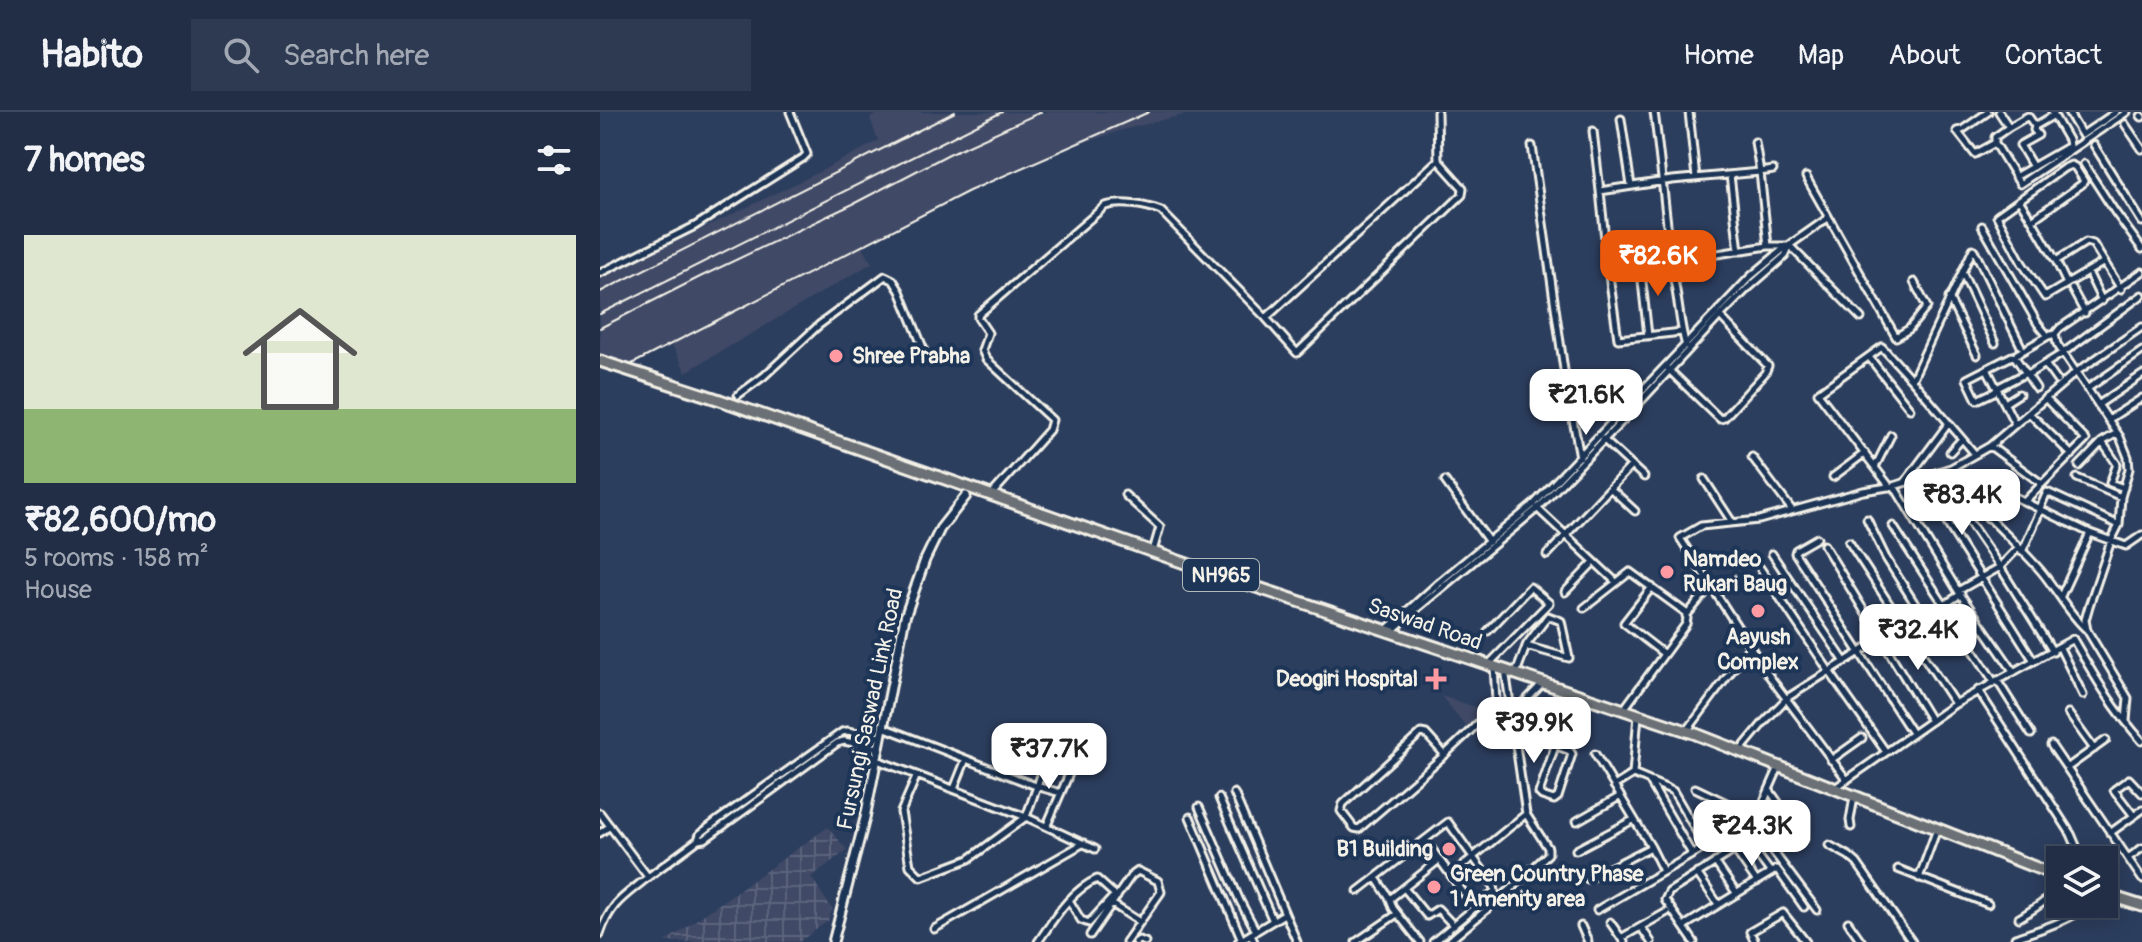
<!DOCTYPE html>
<meta charset="utf-8">
<style>
:root{--surface:#212e46;--page:#2d3a51;--text:#f1f3f6;--muted:#a2a8b3;--line:#3e4a5f;--accent:#ea580c}
body{margin:0;font-family:Pangolin,sans-serif;background:var(--page);color:var(--text);height:100vh;display:flex;flex-direction:column;font-size:30px;white-space:nowrap}
*{box-sizing:border-box;margin:0}
p{font-size:26px;color:var(--muted)}
.icon{flex:none;width:44px;height:44px;fill:none;stroke:currentColor;stroke-width:2;stroke-linecap:round;stroke-linejoin:round}
.map{position:relative;flex:1;overflow:hidden}
.panel{display:flex;flex-direction:column;background:var(--surface);width:600px}
.panel>*{flex:none}
.buttons{position:absolute;left:1446px;top:734px;display:grid;gap:16px}
.buttons a{display:grid;place-items:center;width:72px;height:72px;border-radius:0px;background:var(--surface);box-shadow:0 4px 20px #0003,0 0 0 2px var(--line);font-size:40px}
.price{position:absolute;translate:-50% -68px;padding:0 18px;border-radius:16px;background:#fff;color:#222;font-size:26px;line-height:52px;filter:drop-shadow(0 2px 4px #0008)}
.price::after{content:'';position:absolute;left:50%;top:48px;width:24px;height:18px;margin-left:-12px;background:inherit;clip-path:polygon(0 0,100% 0,50% 100%)}
.price.current{background:var(--accent);color:#fff}
ul{padding:0;list-style:none}
li{display:grid;align-content:center;gap:16px;height:424px;padding:0 24px}
li span{display:grid;place-items:center;height:248px;border-radius:0px;color:#555}
li>.icon{margin-inline-start:auto}
span .icon{width:144px;height:144px;fill:#fffc;stroke-width:1}
li b{font-size:34px}
h2{display:flex;justify-content:space-between;align-items:center;height:96px;padding:0 24px;font-size:34px}
header{display:flex;align-items:center;gap:48px;box-sizing:border-box;height:112px;padding:0 40px;background:var(--surface);border-bottom:2px solid var(--line)}
header strong{font-size:38px}
nav{display:flex;gap:44px;margin-inline-start:auto;font-size:28px}
.search{width:560px;height:72px;background:var(--page);display:flex;align-items:center;gap:20px;box-sizing:border-box;padding:0 28px;border-radius:0px;color:var(--muted);font-size:30px}
main{display:flex;flex:1;min-height:0}
.map>svg:first-child{display:block}
</style>
<header>
<strong>Habito</strong>
<div class="search"><svg class="icon" aria-label="search" viewBox="0 0 24 24"><circle cx="10" cy="10" r="6"/><path d="M15 15l6 6"/></svg>Search here</div>
<nav><a>Home</a><a>Map</a><a>About</a><a>Contact</a></nav>
</header>
<main>
<section class="panel">
<h2>7 homes<svg class="icon" aria-label="filters" viewBox="0 0 24 24"><path d="M4 7h16M4 17h16"/><circle cx="9" cy="7" r="2"/><circle cx="15" cy="17" r="2"/></svg></h2>
<ul>
<li><span style="background:linear-gradient(#dfe7d0 70%,#8fb573 0)"><svg class="icon" aria-label="home" viewBox="0 0 24 24"><path d="M3 11l9-7 9 7M6 9v11h12V9"/></svg></span><div><b>₹82,600/mo</b><p>5 rooms · 158 m²</p><p>House</p></div></li>
</ul>
</section>
<div class="map">
<svg width="1542" height="830" viewBox="0 0 1542 830">
<defs>
<pattern id="industrial-grid" width="8" height="8" patternUnits="userSpaceOnUse" patternTransform="scale(2)"><rect width="8" height="8" fill="#3f4966"/><path d="M0 4h8M4 0v8" fill="none" stroke="#5b647c"/></pattern>
</defs>
<rect width="100%" height="100%" fill="#2c3e5e"/>
<filter id="ink" filterUnits="userSpaceOnUse"><feTurbulence type="fractalNoise" baseFrequency=".0125" numOctaves="2"/><feDisplacementMap in="SourceGraphic" scale="16" xChannelSelector="R" yChannelSelector="G"/><feConvolveMatrix kernelMatrix="1 2 1 2 8 2 1 2 1" color-interpolation-filters="sRGB"/></filter>
<g filter="url(#ink)">
<!-- built -->
<path fill="#3f4966" d="M280,0H595L522,18L469,36L409,61L262,134L272,151L86,260L72,233L31,251L0,241V167L217,61L278,29L270,6Z
M841,584L885,598L866,614Z"/>
<!-- industrial -->
<path fill="url(#industrial-grid)" d="M228,715L247,738L211,765L232,797L228,809L199,830H65Z"/>
<g fill="none" stroke-linecap="round" stroke-linejoin="round">
<defs>
<path id="street" d="M837,0L838,48
M1054,0C1062,57 1066,116 1075,173C1079,193 1080,214 1086,234
M1089,0L1096,66
M1388,0L1362,18L1357,19L1375,42L1395,31L1420,72L1527,0
M1399,0L1409,15L1428,4L1435,14L1434,18L1438,23L1420,33L1433,55
M1468,0L1482,23
M1541,4L1542,5
M1021,7L1031,74
M1525,12L1542,37
M1435,14L1454,3
M993,19L1000,79
M1482,23L1516,0
M1155,30L1160,60L1173,58
M1395,30V25L1409,15
M1494,33L1542,110
M932,34L965,265L980,345
M1484,52L1515,100L1542,137
M1130,63L1139,139
M1206,65L1296,225L1309,217L1327,195L1314,170
M1415,65L1469,34L1468,28L1452,0
M1419,88L1432,108
M1382,114L1438,212L1448,224L1455,222
M1168,134L1160,60L1072,68L1000,79L1008,156L1092,146L1168,134H1190L1261,206
M1373,137L1312,268L1375,342
M1374,138L1421,234
M1456,149L1467,172
M1504,150L1445,185L1422,151L1397,104L1464,56L1471,53L1475,55L1484,69L1482,72L1432,108L1456,149L1486,130L1493,132L1521,177
M1040,151L1048,224
M1008,156L1018,227L1082,220
M0,161L95,114L203,46L207,42L190,0
M1363,162L1395,231
M1490,164L1502,189
M1472,177L1485,201
M1349,186L1377,243
M1417,242L1448,224
M1269,245L1310,297
M1445,252L1457,269
M1068,257L1120,307L1124,306L1165,261L1168,254L1120,204
M1387,257L1415,312
M1427,263L1463,241L1542,183
M1397,276L1426,261
M1487,277L1542,239
M1398,278L1377,288L1367,267L1412,244L1415,245L1436,276
M138,283L164,264L219,213L285,164L293,168L300,179L326,243
M1405,291L1419,282
M1498,293L1542,263
M1429,301L1472,343
M1508,308L1542,286
M1003,327L1044,365
M1502,330L1517,352L1510,371L1524,376
M1390,334L1442,372
M1350,340L1362,327
M1152,345L1192,398
M1479,354L1502,330L1517,321
M1275,355L1291,323
M1351,356C1375,398 1410,423 1441,459C1457,478 1468,501 1487,518L1528,586L1526,609
M1233,365L1265,341
M1477,366L1521,385
M1104,367L1132,410
M845,369L889,430
M1305,370L1349,311
M1294,374L1358,479
M1290,375L1218,281L1282,235L1312,268
M1010,376L1035,399
M1398,377L1490,421L1526,434L1542,423
M392,382L449,318L452,308L386,247L382,238L388,221L378,206V203L505,94C521,89 546,93 561,99L666,206L838,48L863,76L862,83L697,241L666,206
M525,383L560,415L553,439
M1331,386L1434,549
M1425,389L1486,328L1445,286
M1307,395L1348,379L1400,455L1358,479L1414,560
M937,396L1015,469
M1440,396L1447,380L1519,413
M1388,406L1408,382
M1293,414L1394,570
M1217,426L1196,438L1195,441L1312,621
M1249,430L1303,513L1322,503L1286,446L1267,407
M1224,433L1331,609
M1418,436L1400,455L1453,540
M1422,440L1441,397
M1172,442L1245,550
M947,443L1031,354
M1160,456L1229,559L1286,640
M1052,475L1024,511L1064,542
M965,480L994,450
M1461,484L1490,421
M1344,493L1361,482
M984,496L1030,460L1085,500L1087,506L1086,512L1024,597
M1086,504L1111,474
M787,517L836,473L934,392L1150,165L1181,139L1228,106
M1487,518L1485,508L1489,494L1511,429L1519,413L1521,385L1529,357L1528,345L1520,325L1457,232L1455,222L1460,216L1542,160
M792,519L820,494L938,396L1028,303L1120,204L1146,178L1185,144L1189,135
M888,519L930,475L949,491L889,552
M1460,536L1483,583
M916,561L927,532L948,504L961,509L969,546L926,534
M1397,568L1431,622
M1378,578L1471,722L1477,736V748
M1468,601L1494,637
M912,603L943,571
M913,605L919,607L929,623L970,639L972,642L958,685L954,688L942,684L939,681L955,634
M283,615L436,674L461,681
M1087,619L1150,534
M1451,633L1542,767
M1140,639L1164,610L1187,586L1303,513L1355,592
M995,642L1051,735L1063,759
M845,643L826,622L821,621L743,692L741,699L754,716L759,717C805,677 852,639 894,595L896,589L894,554
M277,648L426,705L369,747L321,765L310,754L301,700L317,663
M1231,648L1262,626
M446,649L426,705L495,737
M1179,655L1157,705L1160,722L1217,798
M1467,656L1506,628
M1033,662L1073,679L1105,734
M1033,662L1038,603
M1247,668L1170,565L1080,426L1101,414L1159,408L1263,379L1294,374L1351,356L1390,334L1475,261L1542,215
M1050,670L1092,742
M1014,674L1033,662
M1095,676L1156,705
M1235,676L1355,592L1473,527C1494,564 1514,598 1542,629
M354,677L366,647
M1170,679L1204,727
M634,681L697,830
M619,686L673,809
M599,695L640,789L656,819
M0,701L48,765L98,728L105,727L237,631L244,629L279,636
M1534,704L1514,678L1529,667L1542,681
M590,705L642,828
M977,709L1019,685
M447,713L475,648
M1251,715L1250,708L1254,685
M0,721L10,714
M1510,721L1542,698
M98,728L100,722L118,708L242,620L247,619L281,625
M825,728L874,795
M1148,730L1171,761
M1229,733L1249,744L1257,751L1312,830
M976,738L1033,708
M1135,738L1157,770
M1528,746L1542,736
M1115,750L1137,782
M1298,757L1388,792
M1097,761L1118,792
M776,766L790,787
M1319,766L1337,717
M988,767L1051,735
M804,776L827,804L838,797L854,814
M758,779L848,710L873,745L851,763
M469,788L481,808L489,811L512,786
M512,792L540,810
M997,798L1157,705
M1419,806C1434,797 1454,786 1460,768
M1010,810L1024,830
M1248,810L1262,830
M981,814L988,830
M1084,814L1177,757L1204,795
M1041,815L1051,830
M334,817L484,731
M0,822C11,790 24,785 48,765
M651,822L654,830
M490,823L531,764L538,759L558,769L561,780L526,830
M1021,826L1067,800
M1415,826C1440,817 1468,810 1489,792
M438,830C454,807 470,779 497,767L517,785
M536,830L539,828L545,830
M638,830L684,802
M756,830L797,802
M820,830L793,796L790,787L839,748
M833,830L895,779L894,774L873,745L926,702
M848,830L910,778L948,742V736L926,702L905,557
M1094,830L1065,788L1069,780L1160,722
M1155,830L1150,820L1183,801L1206,830"/>
<path id="secondary" d="M233,830L265,706L305,505L325,448L340,417L366,384"/>
<path id="highway" d="M0,249L120,288L596,455L1096,622L1460,765
M1504,782L1542,794"/>
</defs>
<!-- street casing -->
<use href="#street" stroke="#f4f1e8" stroke-width="11"/>
<!-- secondary casing -->
<use href="#secondary" stroke="#f4f1e8" stroke-width="13"/>
<!-- highway casing -->
<use href="#highway" stroke="#f4f1e8" stroke-width="15"/>
<!-- street -->
<use href="#street" stroke="#1d3557" stroke-width="5"/>
<!-- secondary -->
<use href="#secondary" stroke="#1d3557" stroke-width="7"/>
<!-- highway -->
<use href="#highway" stroke="#6a7074" stroke-width="9"/>
<!-- rail -->
<path stroke="#f4f1e8" stroke-width="2" d="M0,180L355,0
M0,202L402,0
M0,216L100,165L253,92L349,42L441,0
M30,253L369,79L549,0"/>
</g>
</g>
<!-- markers -->
<g fill="#ff9aa2" stroke="#1d3557" stroke-width="3">
<circle cx="236" cy="244" r="8"/>
<circle cx="1067" cy="460" r="8"/>
<circle cx="1158" cy="499" r="8"/>
<path d="M832 555h8v8h8v8h-8v8h-8v-8h-8v-8h8z"/>
<circle cx="849" cy="737" r="8"/>
<circle cx="834" cy="775" r="8"/>
</g>
<g text-anchor="middle" dominant-baseline="central" stroke-width="8" stroke-linejoin="round" paint-order="stroke">
<!-- shield labels -->
<rect fill="#1d3557" stroke="#b4b9bc" stroke-width="2" x="583" y="447" width="76" height="32" rx="6"/>
<g font-size="20" font-weight="bold" fill="#f4f1e8">
<text x="621" y="463">NH965</text>
</g>
<!-- poi labels -->
<g font-size="22" font-weight="bold" fill="#f4f1e8" stroke="#1d3557" text-anchor="start">
<text x="252" y="244">Shree Prabha</text>
<text x="1083" y="447">Namdeo<tspan x="1083" dy="25">Rukari Baug</tspan></text>
<text x="1158" y="525" text-anchor="middle">Aayush<tspan x="1158" dy="25">Complex</tspan></text>
<text x="818" y="567" text-anchor="end">Deogiri Hospital</text>
<text x="833" y="737" text-anchor="end">B1 Building</text>
<text x="850" y="762">Green Country Phase<tspan x="850" dy="25">1 Amenity area</tspan></text>
</g>
<!-- street labels -->
<g font-size="22" fill="#f4f1e8" stroke="#1d3557">
<text transform="translate(825 512) rotate(19)">Saswad Road</text>
<text transform="translate(270 597) rotate(-78)">Fursungi Saswad Link Road</text>
</g>
</g>
</svg>
<div class="buttons">
<a><svg class="icon" aria-label="layers" viewBox="0 0 24 24"><path d="M12 4l9 5-9 5-9-5zM3 14l9 5 9-5"/></svg></a>
</div>
<b class="price current" style="left:1058px;top:186px">₹82.6K</b>
<b class="price" style="left:986px;top:325px">₹21.6K</b>
<b class="price" style="left:1362px;top:425px">₹83.4K</b>
<b class="price" style="left:1318px;top:560px">₹32.4K</b>
<b class="price" style="left:934px;top:653px">₹39.9K</b>
<b class="price" style="left:449px;top:679px">₹37.7K</b>
<b class="price" style="left:1152px;top:756px">₹24.3K</b>
</div>
</main>
